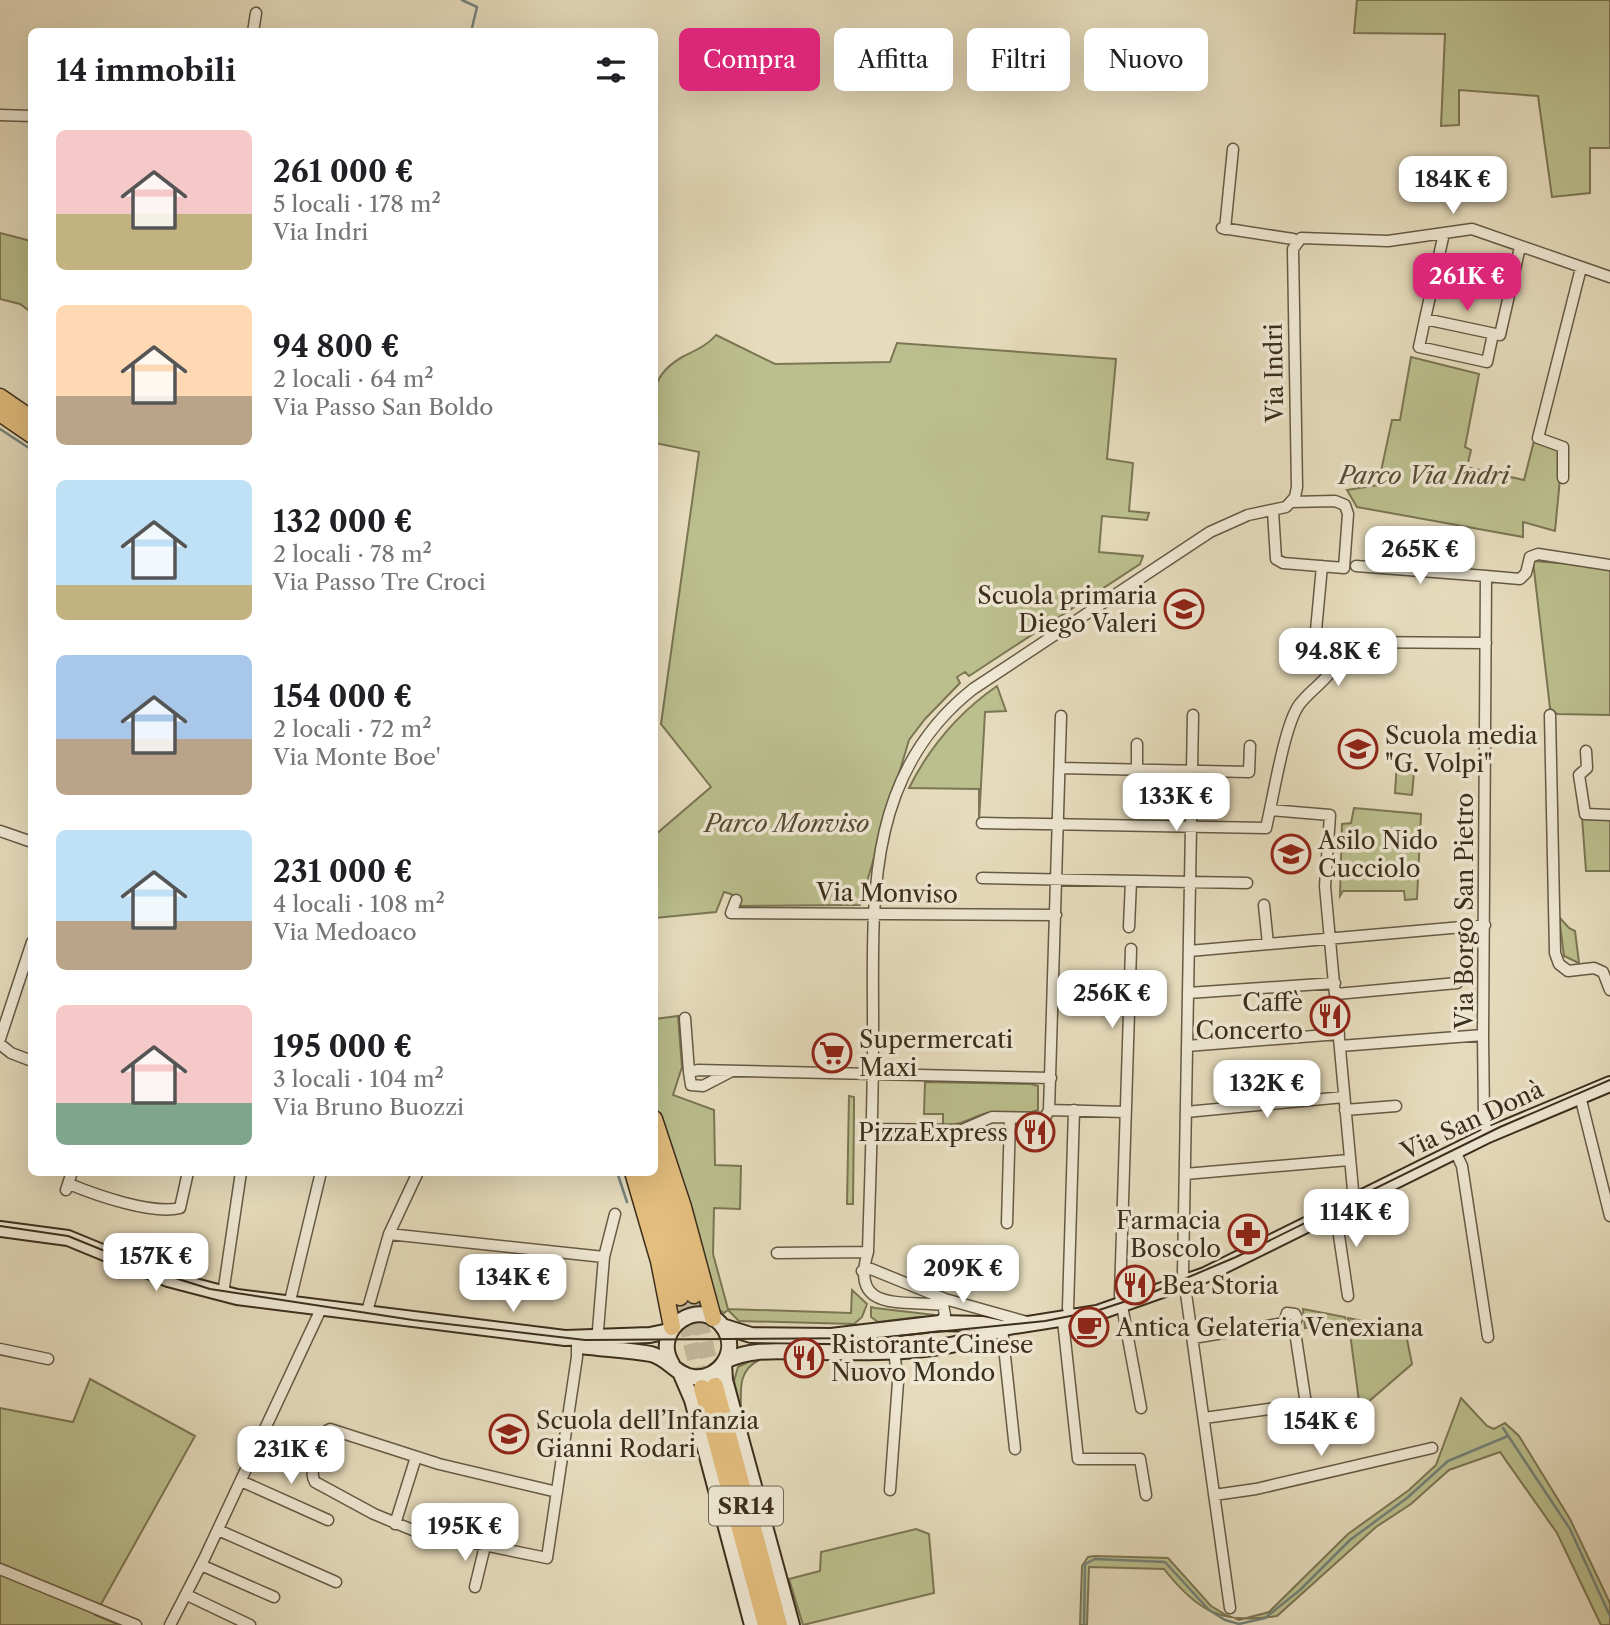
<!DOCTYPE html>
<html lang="it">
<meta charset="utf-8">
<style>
:root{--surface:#fff;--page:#f6f6f6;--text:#202124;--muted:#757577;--accent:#db2777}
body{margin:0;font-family:"Libre Caslon Text",serif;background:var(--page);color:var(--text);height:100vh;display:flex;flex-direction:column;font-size:26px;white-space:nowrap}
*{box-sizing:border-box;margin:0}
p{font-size:23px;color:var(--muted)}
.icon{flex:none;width:38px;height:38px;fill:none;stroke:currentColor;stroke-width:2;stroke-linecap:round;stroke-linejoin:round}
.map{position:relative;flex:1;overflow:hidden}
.panel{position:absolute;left:28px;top:28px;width:630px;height:1148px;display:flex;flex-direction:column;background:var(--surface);border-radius:10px;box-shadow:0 7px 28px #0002}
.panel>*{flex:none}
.guide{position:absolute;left:679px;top:28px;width:665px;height:63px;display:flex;gap:14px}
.price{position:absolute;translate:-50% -60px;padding:0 16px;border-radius:14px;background:#fff;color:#222;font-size:23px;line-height:46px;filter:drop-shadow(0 2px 4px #0008)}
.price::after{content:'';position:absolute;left:50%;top:42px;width:21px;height:16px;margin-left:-10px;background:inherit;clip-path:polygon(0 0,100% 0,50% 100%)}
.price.current{background:var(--accent);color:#fff}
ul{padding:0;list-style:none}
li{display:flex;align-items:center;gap:21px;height:175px;padding:0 28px}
li span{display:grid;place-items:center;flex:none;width:196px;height:140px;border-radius:10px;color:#555}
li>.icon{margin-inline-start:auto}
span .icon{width:84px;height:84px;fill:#fffc;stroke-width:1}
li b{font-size:30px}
h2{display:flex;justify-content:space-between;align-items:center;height:84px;padding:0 28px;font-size:30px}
.pill{padding:0 24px;border-radius:10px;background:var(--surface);box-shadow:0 7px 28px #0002;font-size:24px;line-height:63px}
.pill.current{background:var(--accent);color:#fff}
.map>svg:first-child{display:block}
</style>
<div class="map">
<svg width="1610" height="1625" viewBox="0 0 1610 1625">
<rect width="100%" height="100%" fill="#e6dcbd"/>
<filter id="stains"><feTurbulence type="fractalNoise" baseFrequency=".00286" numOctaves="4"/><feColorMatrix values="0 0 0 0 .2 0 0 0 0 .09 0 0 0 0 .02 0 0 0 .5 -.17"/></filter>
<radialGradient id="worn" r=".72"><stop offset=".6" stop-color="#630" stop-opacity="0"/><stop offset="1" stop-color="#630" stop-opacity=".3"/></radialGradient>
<!-- green -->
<path fill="#bbbf8d" stroke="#7b7654" stroke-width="2" d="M1357,0H1610V148H1590V193L1552,197L1538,96L1459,90V125L1441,126L1445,34L1354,33Z
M0,233L31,241V312L20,304L0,299Z
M716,335L775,364L890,362L897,343L1116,359L1107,459L1133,463L1129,511L1149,513L1147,520L1102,516L1099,552L1143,556L1140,564L969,676L965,672L957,677L960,683L925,719L909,740L860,905L741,906L731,894L724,892L716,912L655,918V835L711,787L661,724L699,452L655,443C655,403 644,378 684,356C696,350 708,345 716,335Z
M1411,357L1479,374L1465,447L1471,450L1467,467L1524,480L1534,441L1563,447L1555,531L1523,522V537L1357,507L1347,490L1378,485L1392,420H1400Z
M1533,561L1610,567V715L1557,714L1550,708Z
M997,686L1006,711L985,712L979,821V789L909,788C930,746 958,713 997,686Z
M1397,761L1415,762L1412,795L1395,793Z
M1354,808L1421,814L1417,899L1405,900L1404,891H1343L1340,896L1342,824L1351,823Z
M1582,817L1610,818V871H1586Z
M1559,917L1569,928L1575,931L1579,963L1564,956Z
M678,1016L682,1067L673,1095L714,1110L715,1165L741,1166L740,1209L714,1208L713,1254L728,1309L851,1313L852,1290L867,1304L862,1317L854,1324L739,1321L728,1310L724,1313L718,1309L672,1153L655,1108V1019Z
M925,1082L1031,1084L1038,1086V1110C1021,1117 1004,1109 987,1113C969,1118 964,1125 943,1125V1114H924Z
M849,1096L854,1097V1108L853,1204H847Z
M871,1307L875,1308L935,1315L878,1322L871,1317Z
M1303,1309L1345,1317L1346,1322L1305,1328Z
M1348,1318L1405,1329L1412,1364L1360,1409Z
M752,1360H759C737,1371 741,1391 741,1413L752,1416L747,1436L734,1381L738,1367Z
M90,1379L195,1436L95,1615L119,1625H0V1408L73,1422Z
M1461,1398L1487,1426L1494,1429L1505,1423L1519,1436L1570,1519L1610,1603V1625H1601L1557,1533L1500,1452L1449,1470L1411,1504L1376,1527L1277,1616C1221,1625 1197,1611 1164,1569L1089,1567L1087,1625H1080L1082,1566L1088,1557L1095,1556L1168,1558L1211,1606L1226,1615L1239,1620L1269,1612L1348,1534L1409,1490L1436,1465Z
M916,1529L929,1534L934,1593L803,1625L789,1579L820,1571L821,1552Z"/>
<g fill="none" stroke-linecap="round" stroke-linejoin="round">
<!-- stream -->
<path stroke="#73827a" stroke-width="2.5" d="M462,0L477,7L471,32
M0,429L32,450
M617,1172L627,1202
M1503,1428L1570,1529L1610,1616
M1084,1625L1085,1564L1095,1559L1165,1562L1209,1610L1225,1620L1239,1624L1265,1618L1300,1590L1350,1540L1407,1498L1448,1461L1508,1436"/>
<!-- primary-tunnel -->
<path stroke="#c4b99d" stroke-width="16" stroke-dasharray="16 8" stroke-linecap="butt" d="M694,1295L715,1386
M680,1297L702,1388"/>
<defs>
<path id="street" d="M253,32L256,13
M0,115L32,116
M1222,228L1293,239L1296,242
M1225,229L1233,149
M1444,233L1425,319L1500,335L1520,247
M1425,319L1419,347L1487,362L1493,334
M1563,478V447L1538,438L1581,268
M1273,511L1276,559L1283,563L1344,568L1348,514L1345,505L1335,501L1291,502
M1356,566L1486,576
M1351,642L1486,643
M1193,715L1183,1272L1230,1608
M1550,715L1555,953L1559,964L1568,971L1594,968L1603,972L1610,990
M1137,744V770
M1586,751L1587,768L1579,775L1585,814L1610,815
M1060,768L1249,772L1250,746
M1270,810L1330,815L1325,886L1354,1201
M982,823L1266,828C1273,799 1284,726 1299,705C1312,687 1334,678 1338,654L1314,652L1322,566
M0,831L32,842
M982,878L1247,883
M736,900L731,913L1056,915
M1264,905L1268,944
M1129,927L1131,881
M1131,949L1120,1295L1141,1408
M1189,951L1485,925
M1188,993L1335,983
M1336,994L1457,983
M685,1018L689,1072
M0,1039L32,942
M0,1044L11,1053L32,1061
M1187,1046L1339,1034
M1340,1046L1483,1035
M730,1072L703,1086L691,1085L689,1072L698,1070L1051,1078
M1580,1096L1610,1216
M1049,1110L1125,1112
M1345,1110L1396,1106
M1186,1112L1344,1097
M871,1129L962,1130L992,1117L1045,1118L1049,1110L1061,716
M1488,1135L1484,1121L1483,1035L1486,576L1520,579L1526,573L1530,557L1538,554L1610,565
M1455,1151L1462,1166L1488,1337
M1185,1174L1349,1160
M69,1184C96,1195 152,1215 180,1208L188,1172
M66,1190L72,1172
M1332,1213L1337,1222L1348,1296
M1007,1223L1010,1118
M389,1234L604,1257
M777,1253L868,1252
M862,1271L871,1269L945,1299L1027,1322
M223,1294L241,1172
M289,1305L321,1172
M366,1315L389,1234L418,1172
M1071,1319L1068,1308L1074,1110
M1063,1321L1078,1459H1140L1146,1495
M940,1323L945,1315L943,1305C903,1300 849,1313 868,1252C870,1182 873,1113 873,1043C874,914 859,779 973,689L1210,532L1248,515L1286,507L1295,497L1297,487L1293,249L1301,238L1388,241L1472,229L1610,277
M1002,1328L1015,1449
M1193,1338L1284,1323
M597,1342L604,1257L615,1214
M0,1349L48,1359
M1204,1418L1306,1404L1294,1325L1297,1318L1295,1314L1287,1313L1284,1323L1294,1325
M241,1481L328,1520
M890,1490L898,1382L894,1351
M557,1492L439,1464L330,1429C318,1434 308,1471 315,1482L374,1514L415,1531L547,1558L577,1357V1339
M1214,1495L1256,1489L1432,1448
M395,1524L416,1457
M218,1530L336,1582
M201,1565L274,1597
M0,1569L136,1625
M475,1587L485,1546
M187,1595L250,1625
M170,1625L204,1559L321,1309"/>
<path id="secondary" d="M0,1229L68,1238L168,1279L237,1297L565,1338L650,1335L669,1331
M722,1326L751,1335L831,1336L940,1323L983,1324L1002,1328L1097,1313L1205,1275L1488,1135L1610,1084
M581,1346C604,1349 628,1350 651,1354C668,1358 676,1375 693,1377C719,1380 738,1352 725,1330C703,1293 650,1328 672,1364
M725,1361C754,1347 784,1352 815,1352C873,1353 950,1355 1002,1328
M724,1363L725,1380L792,1625
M680,1372L692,1400L752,1625"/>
<path id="primary" d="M0,397L32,419
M0,413L32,435
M654,1119L683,1207L713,1318
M654,1156L694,1295
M633,1172L659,1261L672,1327
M646,1172L680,1297
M715,1386L779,1625
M702,1388L766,1625"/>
</defs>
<!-- street casing -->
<use href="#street" stroke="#665a44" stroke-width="13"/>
<!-- secondary casing -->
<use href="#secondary" stroke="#3b2e1c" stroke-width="18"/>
<!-- primary casing -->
<use href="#primary" stroke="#3b2e1c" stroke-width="19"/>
<!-- street -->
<use href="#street" stroke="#efe8d4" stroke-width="10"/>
<!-- secondary -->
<use href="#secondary" stroke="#efe8d4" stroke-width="14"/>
<!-- primary -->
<use href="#primary" stroke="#e3be7e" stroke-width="16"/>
<!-- tram -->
<path stroke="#3b2e1c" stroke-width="2" d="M0,1226L68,1236L159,1273L210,1289L413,1320L585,1340L877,1338L1045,1321L1096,1311L1151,1293L1236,1257L1500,1127L1610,1080"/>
</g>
<!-- icons -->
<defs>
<symbol id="school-ring" viewBox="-11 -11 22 22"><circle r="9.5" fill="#efe8d4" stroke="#8f2418" stroke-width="1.5"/><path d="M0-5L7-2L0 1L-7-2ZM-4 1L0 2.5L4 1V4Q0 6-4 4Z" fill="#8f2418"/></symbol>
<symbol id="restaurant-ring" viewBox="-11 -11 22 22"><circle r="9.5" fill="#efe8d4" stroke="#8f2418" stroke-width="1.5"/><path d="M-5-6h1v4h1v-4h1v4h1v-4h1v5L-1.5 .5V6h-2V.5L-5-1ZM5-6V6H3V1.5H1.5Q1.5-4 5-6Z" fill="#8f2418"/></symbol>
<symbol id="supermarket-ring" viewBox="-11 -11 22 22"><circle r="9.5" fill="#efe8d4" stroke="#8f2418" stroke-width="1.5"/><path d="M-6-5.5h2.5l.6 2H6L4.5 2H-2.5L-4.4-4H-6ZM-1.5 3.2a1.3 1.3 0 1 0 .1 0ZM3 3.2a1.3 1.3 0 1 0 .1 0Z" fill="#8f2418"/></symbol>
<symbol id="pharmacy-ring" viewBox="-11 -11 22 22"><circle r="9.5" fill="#efe8d4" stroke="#8f2418" stroke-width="1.5"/><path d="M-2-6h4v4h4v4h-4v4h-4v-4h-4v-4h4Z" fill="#8f2418"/></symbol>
<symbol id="cafe-ring" viewBox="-11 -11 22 22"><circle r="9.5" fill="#efe8d4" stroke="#8f2418" stroke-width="1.5"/><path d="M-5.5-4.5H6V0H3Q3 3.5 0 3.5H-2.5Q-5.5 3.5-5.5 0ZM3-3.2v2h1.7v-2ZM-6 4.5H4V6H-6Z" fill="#8f2418"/></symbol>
</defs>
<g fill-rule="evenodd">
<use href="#school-ring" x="1162" y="587" width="44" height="44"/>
<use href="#school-ring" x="1336" y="727" width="44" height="44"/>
<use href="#school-ring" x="1269" y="832" width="44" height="44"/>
<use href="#restaurant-ring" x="1308" y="994" width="44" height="44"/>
<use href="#supermarket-ring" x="810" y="1031" width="44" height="44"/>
<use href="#restaurant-ring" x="1013" y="1110" width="44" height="44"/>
<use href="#pharmacy-ring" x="1226" y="1212" width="44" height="44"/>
<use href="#restaurant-ring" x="1113" y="1263" width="44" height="44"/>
<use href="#cafe-ring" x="1067" y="1305" width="44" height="44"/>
<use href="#restaurant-ring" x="782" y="1336" width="44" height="44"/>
<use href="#school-ring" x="487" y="1412" width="44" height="44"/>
</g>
<g text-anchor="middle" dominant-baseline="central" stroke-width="7" stroke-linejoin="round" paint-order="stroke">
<!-- shield labels -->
<rect fill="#efe8d4" stroke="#716653" stroke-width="2" x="709" y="1486.5" width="74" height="39" rx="5"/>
<g font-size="23" font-weight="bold" fill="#3b2e1c">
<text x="746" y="1506">SR14</text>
</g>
<!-- street labels -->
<g font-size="24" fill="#3b2e1c" stroke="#efe8d4">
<text transform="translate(1274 373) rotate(-91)">Via Indri</text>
<text transform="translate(887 893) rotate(1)">Via Monviso</text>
<text transform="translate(1464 911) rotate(-90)">Via Borgo San Pietro</text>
<text transform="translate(1472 1120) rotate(-25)">Via San Donà</text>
</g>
<!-- park labels -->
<g font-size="24" font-style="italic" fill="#554b33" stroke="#efe8d4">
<text x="1424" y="475">Parco Via Indri</text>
<text x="787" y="823">Parco Monviso</text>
</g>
<!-- poi labels -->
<g font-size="24" fill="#3b2e1c" stroke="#efe8d4" text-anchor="start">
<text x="1157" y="595" text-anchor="end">Scuola primaria<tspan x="1157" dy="28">Diego Valeri</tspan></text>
<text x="1385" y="735">Scuola media<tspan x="1385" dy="28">"G. Volpi"</tspan></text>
<text x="1318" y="840">Asilo Nido<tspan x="1318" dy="28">Cucciolo</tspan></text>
<text x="1303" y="1002" text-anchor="end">Caffè<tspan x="1303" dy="28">Concerto</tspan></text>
<text x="859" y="1039">Supermercati<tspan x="859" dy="28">Maxi</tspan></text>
<text x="1008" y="1132" text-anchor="end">PizzaExpress</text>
<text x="1221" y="1220" text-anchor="end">Farmacia<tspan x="1221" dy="28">Boscolo</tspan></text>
<text x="1162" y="1285">Bea Storia</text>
<text x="1116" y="1327">Antica Gelateria Venexiana</text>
<text x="831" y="1344">Ristorante Cinese<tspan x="831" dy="28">Nuovo Mondo</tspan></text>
<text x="536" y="1420">Scuola dell’Infanzia<tspan x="536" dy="28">Gianni Rodari</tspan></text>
</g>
</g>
<rect width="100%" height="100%" filter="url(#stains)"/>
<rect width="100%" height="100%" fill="url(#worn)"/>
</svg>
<b class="price" style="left:1453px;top:216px">184K €</b>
<b class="price current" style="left:1467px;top:313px">261K €</b>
<b class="price" style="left:1420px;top:586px">265K €</b>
<b class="price" style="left:1338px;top:688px">94.8K €</b>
<b class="price" style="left:1176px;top:833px">133K €</b>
<b class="price" style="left:1112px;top:1030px">256K €</b>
<b class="price" style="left:1267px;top:1120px">132K €</b>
<b class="price" style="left:1356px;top:1249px">114K €</b>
<b class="price" style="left:156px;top:1293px">157K €</b>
<b class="price" style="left:963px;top:1305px">209K €</b>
<b class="price" style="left:513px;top:1314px">134K €</b>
<b class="price" style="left:1321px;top:1458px">154K €</b>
<b class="price" style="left:291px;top:1486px">231K €</b>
<b class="price" style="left:465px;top:1563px">195K €</b>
<div class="guide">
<a class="pill current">Compra</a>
<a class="pill">Affitta</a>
<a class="pill">Filtri</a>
<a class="pill">Nuovo</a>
</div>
<section class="panel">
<h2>14 immobili<svg class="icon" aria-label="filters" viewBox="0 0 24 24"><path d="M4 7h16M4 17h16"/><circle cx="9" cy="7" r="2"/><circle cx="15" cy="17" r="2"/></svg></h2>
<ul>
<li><span style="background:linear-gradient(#f6c9c9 60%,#c2b280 0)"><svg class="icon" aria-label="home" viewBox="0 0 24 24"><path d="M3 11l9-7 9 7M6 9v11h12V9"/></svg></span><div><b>261 000 €</b><p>5 locali · 178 m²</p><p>Via Indri</p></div></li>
<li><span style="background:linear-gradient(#ffd9b3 65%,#b9a48a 0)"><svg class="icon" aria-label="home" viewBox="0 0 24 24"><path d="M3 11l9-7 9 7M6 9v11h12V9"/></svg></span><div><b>94 800 €</b><p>2 locali · 64 m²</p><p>Via Passo San Boldo</p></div></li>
<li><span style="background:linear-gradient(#bfe0f5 75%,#c2b280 0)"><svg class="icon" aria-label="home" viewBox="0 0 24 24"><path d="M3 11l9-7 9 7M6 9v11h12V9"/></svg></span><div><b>132 000 €</b><p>2 locali · 78 m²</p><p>Via Passo Tre Croci</p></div></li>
<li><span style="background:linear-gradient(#a9c7e8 60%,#b9a48a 0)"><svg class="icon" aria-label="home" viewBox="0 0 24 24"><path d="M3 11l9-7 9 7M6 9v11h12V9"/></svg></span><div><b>154 000 €</b><p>2 locali · 72 m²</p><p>Via Monte Boe'</p></div></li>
<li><span style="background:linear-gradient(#bfe0f5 65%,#b9a48a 0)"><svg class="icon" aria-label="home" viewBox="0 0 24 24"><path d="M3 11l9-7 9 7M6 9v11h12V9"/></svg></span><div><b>231 000 €</b><p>4 locali · 108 m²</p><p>Via Medoaco</p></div></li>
<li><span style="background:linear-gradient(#f6c9c9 70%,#7fa58c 0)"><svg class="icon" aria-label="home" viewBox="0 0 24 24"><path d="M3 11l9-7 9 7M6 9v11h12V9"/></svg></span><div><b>195 000 €</b><p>3 locali · 104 m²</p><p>Via Bruno Buozzi</p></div></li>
</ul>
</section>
</div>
